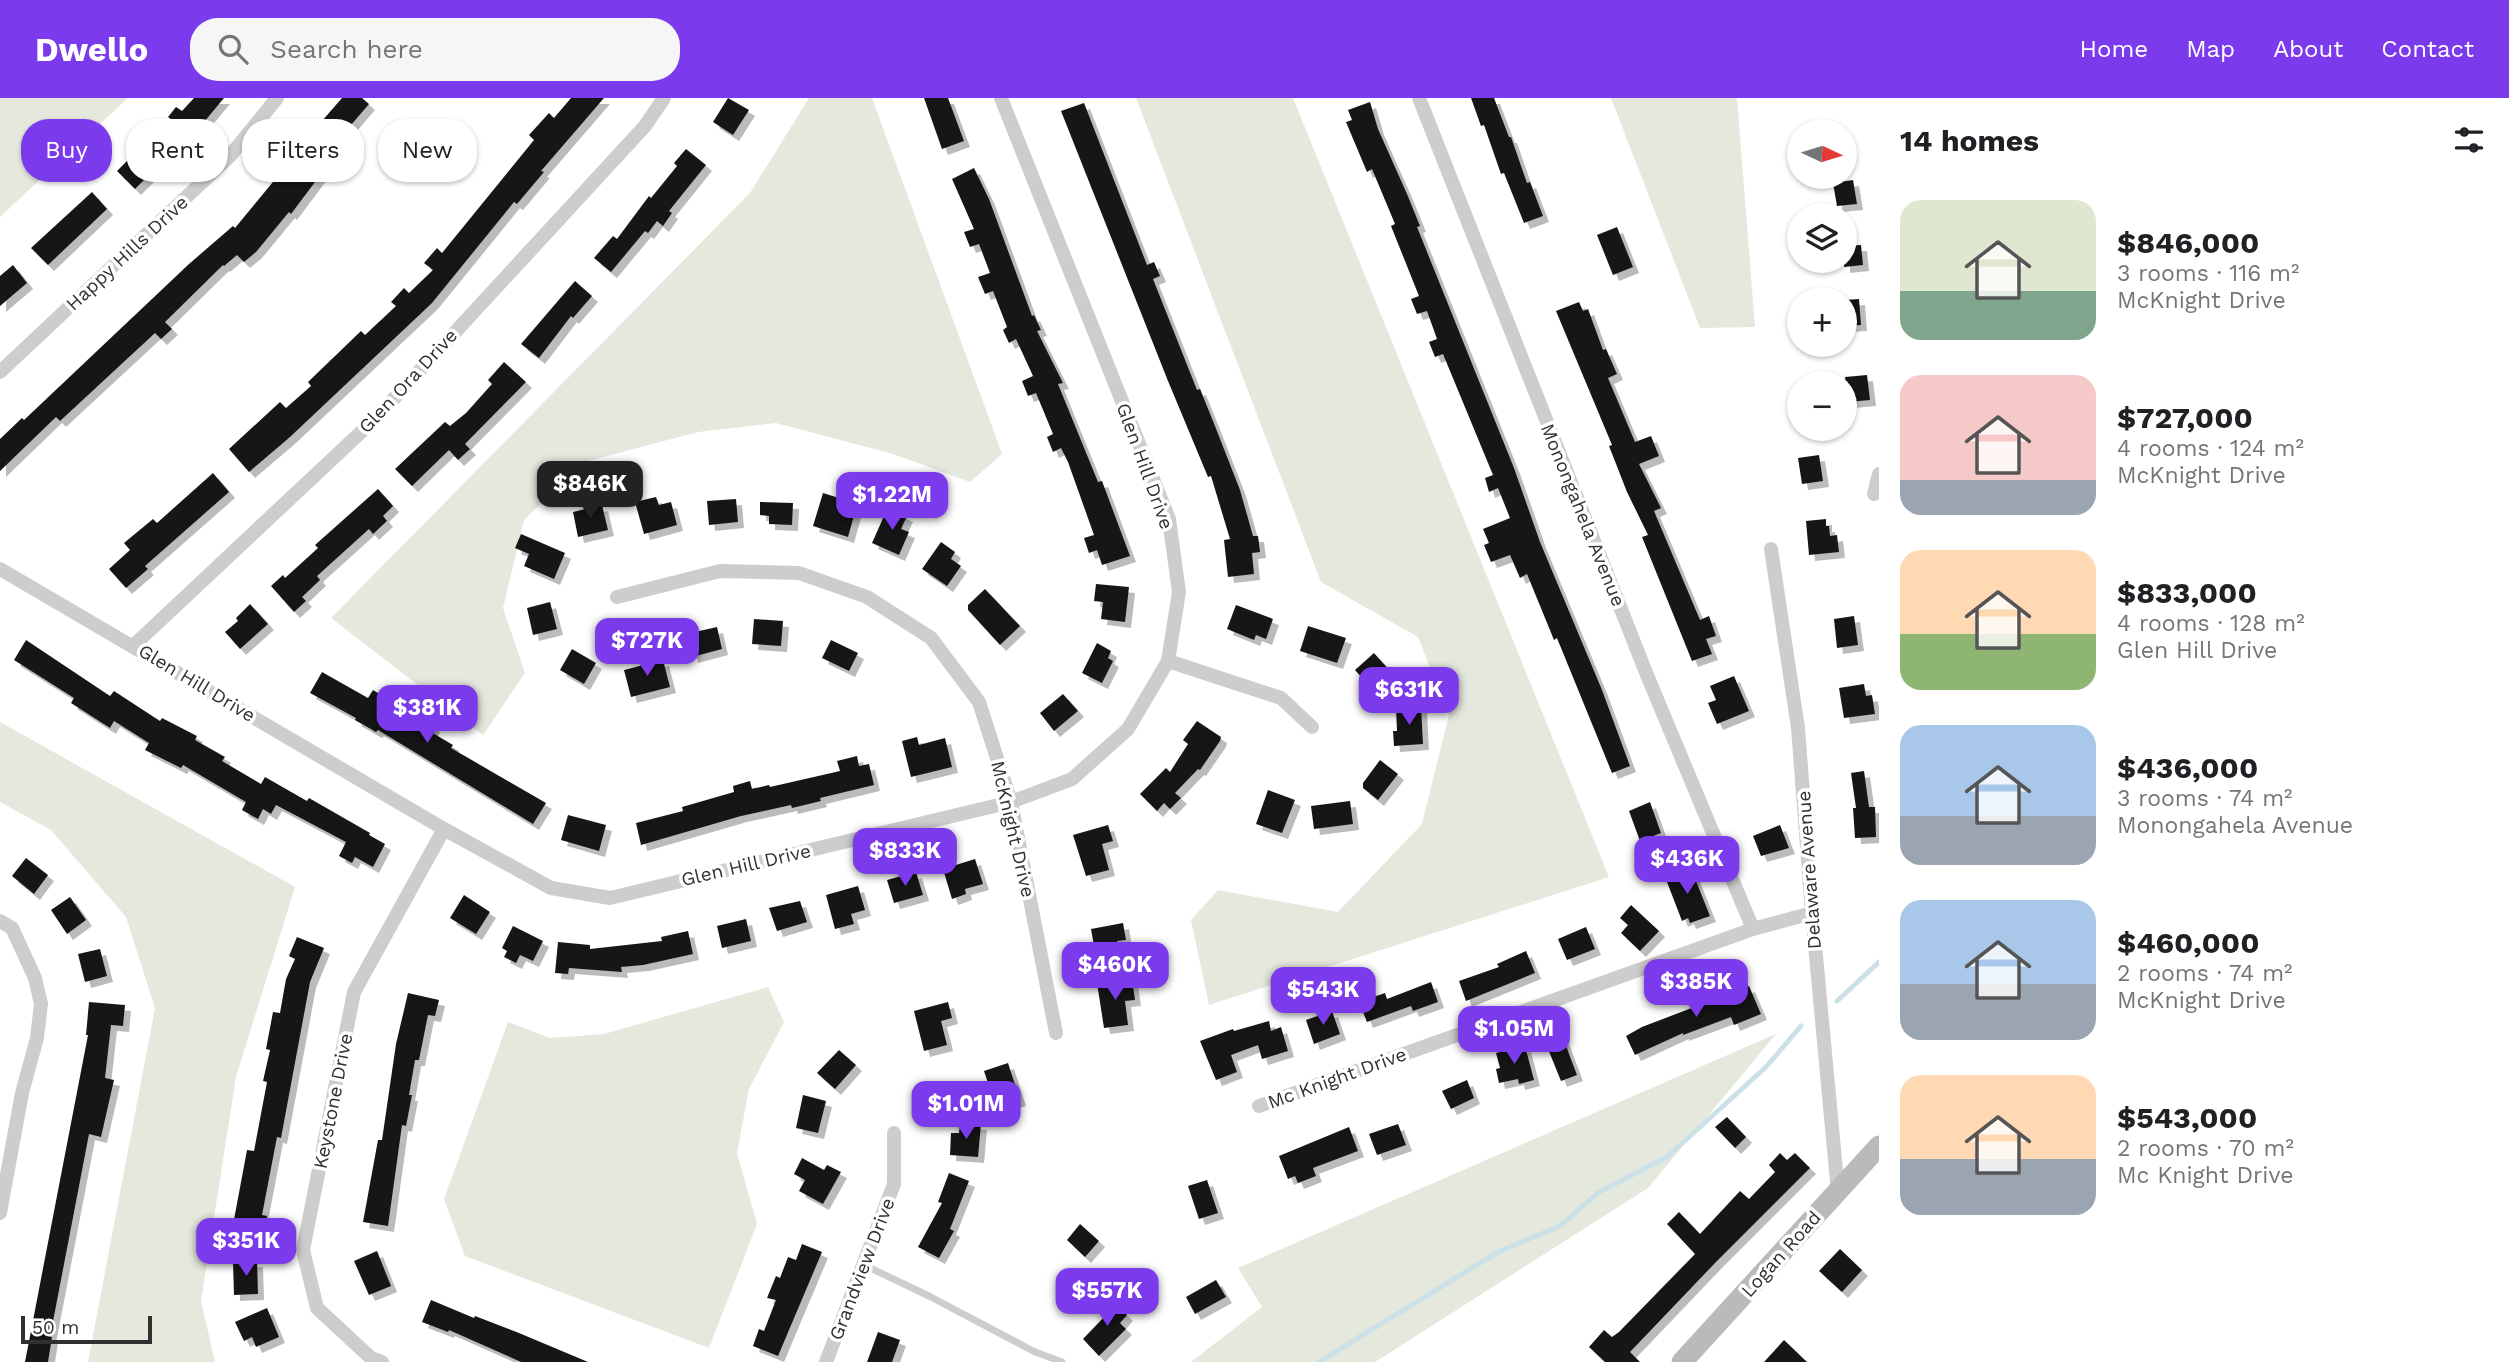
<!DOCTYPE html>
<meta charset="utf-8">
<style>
:root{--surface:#fff;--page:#f6f6f6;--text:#202124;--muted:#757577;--accent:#7c3aed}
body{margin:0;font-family:"Work Sans",sans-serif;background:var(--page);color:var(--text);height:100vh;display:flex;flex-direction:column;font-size:26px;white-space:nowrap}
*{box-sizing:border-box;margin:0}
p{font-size:23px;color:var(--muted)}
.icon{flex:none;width:38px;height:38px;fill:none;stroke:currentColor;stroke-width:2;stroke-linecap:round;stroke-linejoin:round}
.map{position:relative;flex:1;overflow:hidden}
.panel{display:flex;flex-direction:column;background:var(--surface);width:630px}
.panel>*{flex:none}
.hud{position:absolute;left:21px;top:21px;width:665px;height:63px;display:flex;gap:14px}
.needle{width:46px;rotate:94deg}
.fabs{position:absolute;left:1787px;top:21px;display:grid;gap:14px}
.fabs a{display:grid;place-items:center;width:70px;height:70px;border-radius:50%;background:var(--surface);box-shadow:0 2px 5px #0004;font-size:35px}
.scale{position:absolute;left:21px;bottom:18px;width:131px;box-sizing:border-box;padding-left:7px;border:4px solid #303030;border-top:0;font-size:19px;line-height:24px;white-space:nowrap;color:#303030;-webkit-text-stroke:5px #fff;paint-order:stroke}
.price{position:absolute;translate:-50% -60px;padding:0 16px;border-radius:14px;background:var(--accent);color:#fff;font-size:23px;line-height:46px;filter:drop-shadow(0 2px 4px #0008)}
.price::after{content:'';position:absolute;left:50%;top:42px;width:21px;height:16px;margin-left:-10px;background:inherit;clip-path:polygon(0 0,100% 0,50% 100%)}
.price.on{background:#222;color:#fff}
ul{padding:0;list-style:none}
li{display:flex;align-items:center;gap:21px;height:175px;padding:0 21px}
li span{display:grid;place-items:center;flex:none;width:196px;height:140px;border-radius:21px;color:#555}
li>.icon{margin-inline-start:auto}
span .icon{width:84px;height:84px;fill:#fffc;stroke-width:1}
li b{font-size:30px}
h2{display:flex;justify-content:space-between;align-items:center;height:84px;padding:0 21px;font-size:30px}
.pill{padding:0 24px;border-radius:28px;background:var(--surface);box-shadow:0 2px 5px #0004;font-size:24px;line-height:63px}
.pill.on{background:var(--accent);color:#fff}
header{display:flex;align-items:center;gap:42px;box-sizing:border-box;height:98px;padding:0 35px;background:var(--accent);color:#fff}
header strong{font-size:33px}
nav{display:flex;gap:38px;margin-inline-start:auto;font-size:24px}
.search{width:490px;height:63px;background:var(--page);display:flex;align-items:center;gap:18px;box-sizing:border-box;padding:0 24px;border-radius:28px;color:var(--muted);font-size:26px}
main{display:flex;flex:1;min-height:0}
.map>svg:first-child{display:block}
</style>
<header>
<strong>Dwello</strong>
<div class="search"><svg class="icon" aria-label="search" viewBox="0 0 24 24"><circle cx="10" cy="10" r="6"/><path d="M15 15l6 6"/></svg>Search here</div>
<nav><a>Home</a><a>Map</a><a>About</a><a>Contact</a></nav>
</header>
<main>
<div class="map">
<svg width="1879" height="1264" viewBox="0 0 1879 1264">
<defs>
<filter id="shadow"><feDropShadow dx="6" dy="6" stdDeviation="0" flood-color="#0004"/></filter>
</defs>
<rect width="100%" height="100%" fill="#fff"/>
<!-- green -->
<path fill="#e5e8dd" d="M0,0H128L0,119Z
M809,0H872L1002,356L970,384L893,356L776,325L698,334L584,364L524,422L503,510L525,575L483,637L331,520L750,95Z
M1136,0H1293L1609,779L1209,907L1191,822L1218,792L1338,814L1422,726L1449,617L1418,539L1321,484Z
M1611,0H1737L1755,229L1700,230Z
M0,624L295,789L236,979L201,1203L215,1264H88L155,910L126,819L51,732L0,704Z
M768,889L784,924L749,991L737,1055L757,1126L709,1250L465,1158L444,1101L508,924L550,940L604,936Z
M1776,936L1648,1090L1375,1264H1191L1262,1209L1238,1170Z"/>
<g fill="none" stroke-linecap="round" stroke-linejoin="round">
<!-- stream -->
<path stroke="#cce0e7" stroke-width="5" d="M1837,903L1879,864
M1319,1264L1498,1154L1560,1128L1599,1094L1667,1059L1766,969L1801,928"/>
</g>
<!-- building -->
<path fill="#171717" filter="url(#shadow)" d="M194,0H224L179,54L175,51L135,91L117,73L141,49L145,52L172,22L168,19L176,9L182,13Z
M342,0H362L369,6L333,48L339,52L291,116L289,114L256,154L244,164L237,157L224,168L223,167L165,224L172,231L161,241L155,235L60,323L56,319L0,373V341L22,320L24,322L189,166L233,128L235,130L277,79L279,82L315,31Z
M571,0H604L541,73L544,74L517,106L514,104L432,205L290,339L249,374L229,351L280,304L286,310L311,288L308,284L361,233L365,237L396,208L391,204L404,190L409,195L433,172L424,165L437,150L442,155L534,42L529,37L549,15L554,20Z
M728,0L749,12L733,37L713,24Z
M924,0H948L964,43L942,51Z
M1471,0H1494L1509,39H1511L1527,85L1530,84L1543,118L1524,125L1504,75L1501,76L1484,27L1481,28Z
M1370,4L1378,31L1407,96L1420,128L1417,129L1514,370L1540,444L1602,592L1630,668L1612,675L1557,540L1554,542L1527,476L1520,480L1510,457L1491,464L1484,447L1489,445L1483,431L1510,420L1498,390L1489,394L1485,380L1493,377L1443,256L1435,259L1429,244L1437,241L1427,213L1417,216L1411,201L1419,198L1391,128L1395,126L1372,71L1367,74L1346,24L1352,22L1348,12Z
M1084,5L1147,167L1154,164L1160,178L1153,181L1197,292L1200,291L1213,323L1240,392L1253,438H1258L1260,454L1252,455L1254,476L1228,479L1224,442L1230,441L1211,378L1208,379L1168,283L1061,13Z
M686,51L706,67L669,113L672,115L663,128L657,123L648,135L645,133L611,174L594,160L613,138L617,141L649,98L651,100L677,68L674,65Z
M974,70L989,101L1032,218L1034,217L1041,232L1037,233L1063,285L1058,286L1098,384L1102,383L1130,458L1102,467L1097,452L1089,455L1084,440L1094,437L1068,364L1061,350L1053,354L1047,339L1053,336L1036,295L1028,298L1022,283L1033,278L1016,241L1009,245L1003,232L1007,229L993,193L985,196L978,179L990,175L979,146L970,149L964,134L974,131L952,81Z
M1853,82L1857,106L1837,108L1833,85Z
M92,94L107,111L48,167L31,150Z
M1617,129L1633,169L1613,177L1597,137Z
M1861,147L1863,167L1844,169V148Z
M13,167L27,185L0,208V178Z
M575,183L592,198L573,220L571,218L539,260L521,246Z
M1859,201L1861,227L1844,228V202Z
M1579,204L1583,213L1588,211L1603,252L1606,251L1617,276L1608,280L1635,344L1651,338L1659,358L1639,366L1661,410L1654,413L1700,522L1709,518L1716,538L1706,541L1712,556L1692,563L1642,439L1648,437L1627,394L1609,348L1612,347L1556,213Z
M504,264L526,284L465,346L470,351L458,362L449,352L412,388L395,371L445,324L450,328L466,315L492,286L488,282Z
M1867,277L1870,302L1848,304L1845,279Z
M1819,357L1823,383L1802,386L1798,360Z
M213,375L229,394L145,468L148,471L126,490L109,471L130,452L124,445L153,421L157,425Z
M378,391L393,408L383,418L387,423L373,436L369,431L317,478L320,482L302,499L306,503L294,514L271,488L283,477L285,480L318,450L315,447Z
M823,395L839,400L836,408L855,414L848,439L813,428Z
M656,399L659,407L671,404L677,427L644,436L635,404Z
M736,401L738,424L709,427L707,403Z
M760,404L793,405L792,427L769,426V418L760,417Z
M602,407L608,432L578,439L573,414Z
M888,409L907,418L901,431L909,434L899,457L872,445Z
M1826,421V428H1829L1830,438L1837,437L1839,454L1809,457L1806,423Z
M521,436L565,455L554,481L524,468L529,456L515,450Z
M941,444L955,454L951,461L961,468L947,488L922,471Z
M1096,486L1129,489L1125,524L1101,521L1103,504L1094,503Z
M985,491L1020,528L1000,547L968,512V507Z
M550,504L557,531L533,537L527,510Z
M250,506L268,526L240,551L225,534L238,523L236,520Z
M1236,507L1273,521L1266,541L1256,537L1254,542L1227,531Z
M1854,518L1858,547L1837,550L1834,521Z
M754,521L783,523L781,548L752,546Z
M1308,528L1346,540L1337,565L1300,553Z
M717,529L722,551L692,559L686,536Z
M26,542L110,598L114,593L160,623L162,620L197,638L195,642L225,659L222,663L261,686L265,679L307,703L309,700L370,735L369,737L385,746L373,769L355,759L352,765L339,758L346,744L276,707L271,716L263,711L258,721L242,712L246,704L183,667L181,670L145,652L149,645L114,623L110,630L71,605L74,600L14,562Z
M831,542L858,555L849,573L822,560Z
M1097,545L1111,553L1108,560L1113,563L1102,585L1082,575Z
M572,551L596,565L584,586L560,572Z
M1374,555L1397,581L1378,598L1355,572Z
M663,562L670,589L631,599L624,572Z
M322,574L368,600L373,592L386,600L383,606L419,627L423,621L434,628L431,634L453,647L451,650L546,705L533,726L406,649L378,632L376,634L355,622L356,620L310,595Z
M1734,578L1749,613L1717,626L1708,605L1716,602L1710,588Z
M1864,586L1866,598L1872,597L1875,616L1844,620L1839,590Z
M1063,596L1078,613L1054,633L1040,615Z
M1421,609L1423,646L1394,648L1393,633H1397L1396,610Z
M1197,623L1221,639L1220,643L1200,672L1198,671L1175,695L1181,700L1170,711L1164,705L1157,713L1140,696L1166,670L1170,674L1188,646L1183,642Z
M917,639L919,647L945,640L952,669L911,679L902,643Z
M857,658L859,668L869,666L874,687L820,700L821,703L792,710L791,707L741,718L641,747L636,725L683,713L682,709L734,694L733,688L750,683L752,691L769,687L770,689L840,673L837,663Z
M1380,662L1398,676L1378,702L1363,690V685Z
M1864,673L1869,709H1875L1876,739L1855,740L1853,710H1856L1851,675Z
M1268,692L1295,702L1282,735L1256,726Z
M1350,703L1353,726L1314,731L1311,708Z
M1650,704L1661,735L1640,743L1629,713Z
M568,717L606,727L599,753L561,742Z
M1108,727L1113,743L1102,746L1109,772L1086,778L1073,737Z
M1780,727L1789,750L1761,758L1753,738Z
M26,760L48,777L34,796L12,778Z
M975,761L983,786L965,791L966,796L952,801L943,771Z
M1683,769L1686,776L1692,773L1710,818L1690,825L1688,820L1682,823L1667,784L1671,783L1667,775Z
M916,774L923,797L894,805L887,782Z
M858,788L865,812L851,816L854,826L835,831L826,797Z
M464,797L490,814L476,836L450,820Z
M70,799L86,822L67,836L51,812Z
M800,803L807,824L777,833L769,810Z
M1631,807L1659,833L1640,853L1621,835L1628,827L1620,820Z
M746,821L751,843L722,850L717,828Z
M1123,825L1126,842L1117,843L1119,855L1096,859L1091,831Z
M513,828L543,843L533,863L520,857L516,865L504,859L507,853L502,850Z
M1586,829L1595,851L1567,862L1558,841Z
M688,833L693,856L643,867L621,869L622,874L569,870L568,876L555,875L558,844L590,847V851L662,843L661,839Z
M297,839L324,850L310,884L281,1040L277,1039L262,1117L267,1118L261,1145L238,1140L240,1128L233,1127L247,1052L254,1053L267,984L263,983L270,952L266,951L273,914L280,915L286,881L295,861L289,858Z
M100,851L107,878L85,884L78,856Z
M1526,853L1535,875L1466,903L1459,883L1499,869L1497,866Z
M1132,881L1135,902L1125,903L1128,927L1104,930L1097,885Z
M1431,884L1438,904L1413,913L1411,908L1367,924L1359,904L1385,895L1387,901Z
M1749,888L1761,916L1734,927L1731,919L1683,937V935L1635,957L1626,938L1642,929Z
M408,895L439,902L435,918L428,917L419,962H415L409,997H412L406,1028L402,1027L388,1128L363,1124L378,1042H382L396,946Z
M89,904L125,907L123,928L111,927L105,980L114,982L101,1039L89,1036L50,1239H52L48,1264H25L88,937H86Z
M948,904L952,920L941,923L947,947L924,953L914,913Z
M1332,913L1340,936L1314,946L1306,922Z
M1269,923L1271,933L1281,929L1288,953L1262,961L1258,947L1231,957L1237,974L1216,982L1200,943L1233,931L1234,933Z
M1563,940L1577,977L1561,983L1546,946Z
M1525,948L1534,982L1519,986L1518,981L1499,985L1496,971L1500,970L1496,955Z
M839,952L856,967L835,991L817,975Z
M1008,965L1020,1002L996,1009L984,973Z
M1467,982L1474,1000L1451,1011L1442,993Z
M803,997L826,1003L818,1035L796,1030Z
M1727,1019L1746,1039L1735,1050L1715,1029Z
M960,1025L981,1026L978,1059L950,1057L951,1035H959Z
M1398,1026L1406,1047L1377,1057L1369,1036Z
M1349,1029L1358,1053L1313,1070L1316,1078L1298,1085L1295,1078L1288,1081L1279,1058Z
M1780,1055L1787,1062L1795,1055L1810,1070L1715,1165L1630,1254L1640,1264H1605L1589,1249L1604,1232L1612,1239L1619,1234L1695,1156L1667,1126L1679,1114L1700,1136L1740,1093L1749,1101L1775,1074L1769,1067Z
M802,1060L824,1072L827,1067L841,1074L823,1106L799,1093L805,1082L794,1076Z
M949,1075L969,1083L950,1131L954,1133L939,1160L918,1149L942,1105L938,1104Z
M1207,1082L1218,1115L1199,1121L1188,1088Z
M1080,1126L1099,1143L1085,1159L1067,1142Z
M802,1146L822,1154L778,1258L753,1248L759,1231L764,1233L776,1202L767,1200L776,1178L780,1180L788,1159L796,1162Z
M1840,1151L1862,1172L1842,1194L1819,1173Z
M377,1153L391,1188L369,1197L354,1163Z
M257,1163L258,1196L234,1197L233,1164Z
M1216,1182L1226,1199L1195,1216L1186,1199Z
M1110,1201L1127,1217L1120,1225L1126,1231L1099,1258L1083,1241L1105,1218L1099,1212Z
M431,1202L474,1220L475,1218L519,1235L588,1264H521L449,1232L448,1234L422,1224Z
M267,1210L279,1239L256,1249L252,1239L244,1243L235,1224Z
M878,1234L900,1242L892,1264H867Z
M1784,1242L1807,1264H1764Z"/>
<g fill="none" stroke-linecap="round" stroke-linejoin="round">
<!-- lane -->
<path stroke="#cdcdcd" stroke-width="7" d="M864,1167L929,1198L1033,1253L1062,1264"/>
<!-- street -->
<path stroke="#cdcdcd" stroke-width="14" d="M1419,0L1647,577L1753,831
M0,274L230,58L277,0
M1874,396L1879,376
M1771,451L1798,630L1812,815L1838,1094
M0,471L444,731L551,790L610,800L1011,704L1072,681L1128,631L1168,563L1179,494L1169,421L1001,0
M617,499L720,473L799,475L867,499L931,540L979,604L1011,704L1056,935
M133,548L376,320L645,28L664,0
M1168,563L1281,600L1312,629
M0,823L12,830L35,880L41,906L37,940L22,995L0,1115
M1259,1008L1753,831L1812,815
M382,1264L371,1260L317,1210L303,1152L354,894L444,731
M826,1264L894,1086V1035"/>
<!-- secondary -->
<path stroke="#bababa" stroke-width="21" d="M1682,1264L1879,1048"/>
</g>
<g text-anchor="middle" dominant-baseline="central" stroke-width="7" stroke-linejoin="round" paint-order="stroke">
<!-- street labels -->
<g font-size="19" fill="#303030" stroke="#fff">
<text transform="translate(127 155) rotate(-43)">Happy Hills Drive</text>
<text transform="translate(408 283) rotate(-47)">Glen Ora Drive</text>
<text transform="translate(1145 368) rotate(70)">Glen Hill Drive</text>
<text transform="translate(1583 417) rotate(68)">Monongahela Avenue</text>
<text transform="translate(197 585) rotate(31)">Glen Hill Drive</text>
<text transform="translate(1013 731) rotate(77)">McKnight Drive</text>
<text transform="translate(746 767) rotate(-13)">Glen Hill Drive</text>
<text transform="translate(1809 772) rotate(-94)">Delaware Avenue</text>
<text transform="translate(1337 980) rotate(-20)">Mc Knight Drive</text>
<text transform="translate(333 1003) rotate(-79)">Keystone Drive</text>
<text transform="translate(1781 1156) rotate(-48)">Logan Road</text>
<text transform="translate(862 1171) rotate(-69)">Grandview Drive</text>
</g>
</g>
</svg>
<div class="fabs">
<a><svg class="needle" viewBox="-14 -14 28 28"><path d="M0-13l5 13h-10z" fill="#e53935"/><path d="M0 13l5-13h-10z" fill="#757577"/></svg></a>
<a><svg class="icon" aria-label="layers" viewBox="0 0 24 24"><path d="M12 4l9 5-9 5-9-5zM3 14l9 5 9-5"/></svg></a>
<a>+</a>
<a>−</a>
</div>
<div class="scale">50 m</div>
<b class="price on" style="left:590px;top:423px">$846K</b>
<b class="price" style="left:892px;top:434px">$1.22M</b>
<b class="price" style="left:647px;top:580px">$727K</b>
<b class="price" style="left:1409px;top:629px">$631K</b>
<b class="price" style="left:427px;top:647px">$381K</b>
<b class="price" style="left:905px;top:790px">$833K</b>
<b class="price" style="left:1687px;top:798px">$436K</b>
<b class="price" style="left:1115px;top:904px">$460K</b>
<b class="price" style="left:1696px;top:921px">$385K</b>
<b class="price" style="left:1323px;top:929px">$543K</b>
<b class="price" style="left:1514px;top:968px">$1.05M</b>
<b class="price" style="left:966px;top:1043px">$1.01M</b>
<b class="price" style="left:246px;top:1180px">$351K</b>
<b class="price" style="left:1107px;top:1230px">$557K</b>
<div class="hud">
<a class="pill on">Buy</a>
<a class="pill">Rent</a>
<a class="pill">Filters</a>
<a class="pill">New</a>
</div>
</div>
<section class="panel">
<h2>14 homes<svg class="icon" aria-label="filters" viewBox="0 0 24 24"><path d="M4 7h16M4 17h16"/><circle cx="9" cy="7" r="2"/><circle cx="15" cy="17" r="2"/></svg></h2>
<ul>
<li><span style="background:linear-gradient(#dfe7d0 65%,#7fa58c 0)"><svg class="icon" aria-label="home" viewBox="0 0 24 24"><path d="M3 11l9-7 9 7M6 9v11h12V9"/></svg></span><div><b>$846,000</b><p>3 rooms · 116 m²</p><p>McKnight Drive</p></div></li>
<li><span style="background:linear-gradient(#f6c9c9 75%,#9aa5b1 0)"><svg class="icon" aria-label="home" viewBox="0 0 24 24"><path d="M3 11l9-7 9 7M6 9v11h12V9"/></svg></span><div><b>$727,000</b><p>4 rooms · 124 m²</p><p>McKnight Drive</p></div></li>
<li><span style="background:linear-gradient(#ffd9b3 60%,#8fb573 0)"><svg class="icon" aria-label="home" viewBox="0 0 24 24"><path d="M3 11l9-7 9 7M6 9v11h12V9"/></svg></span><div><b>$833,000</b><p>4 rooms · 128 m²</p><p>Glen Hill Drive</p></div></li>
<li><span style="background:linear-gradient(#a9c7e8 65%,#9aa5b1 0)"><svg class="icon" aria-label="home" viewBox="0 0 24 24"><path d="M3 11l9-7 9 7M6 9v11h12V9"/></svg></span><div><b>$436,000</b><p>3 rooms · 74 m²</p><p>Monongahela Avenue</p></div></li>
<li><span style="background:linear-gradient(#a9c7e8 60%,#9aa5b1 0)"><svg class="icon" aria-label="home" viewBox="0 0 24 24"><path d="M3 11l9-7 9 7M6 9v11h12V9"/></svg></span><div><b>$460,000</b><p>2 rooms · 74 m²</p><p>McKnight Drive</p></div></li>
<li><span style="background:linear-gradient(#ffd9b3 60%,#9aa5b1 0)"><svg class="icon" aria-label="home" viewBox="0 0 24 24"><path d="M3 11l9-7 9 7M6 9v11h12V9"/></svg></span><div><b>$543,000</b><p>2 rooms · 70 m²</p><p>Mc Knight Drive</p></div></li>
</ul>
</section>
</main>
